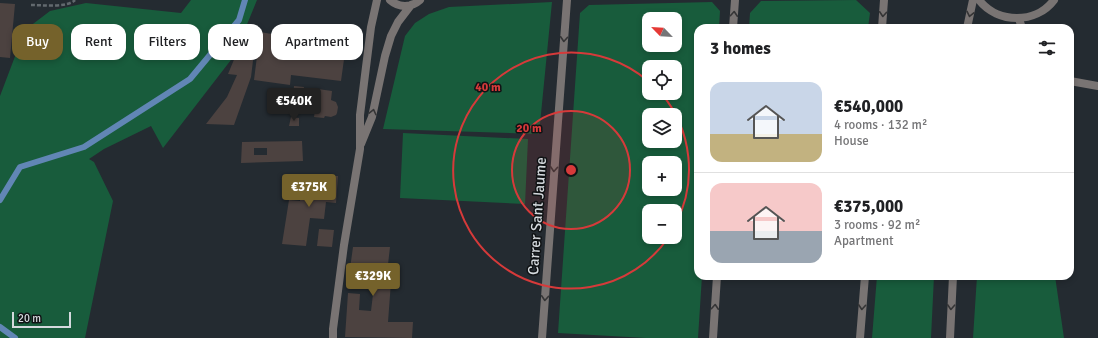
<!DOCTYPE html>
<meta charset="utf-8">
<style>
:root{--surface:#fff;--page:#f2f2f2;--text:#202124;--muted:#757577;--line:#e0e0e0;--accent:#75622b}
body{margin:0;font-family:Signika,sans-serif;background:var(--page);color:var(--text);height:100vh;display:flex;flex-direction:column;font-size:15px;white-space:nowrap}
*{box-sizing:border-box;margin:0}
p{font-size:13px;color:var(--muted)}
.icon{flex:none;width:22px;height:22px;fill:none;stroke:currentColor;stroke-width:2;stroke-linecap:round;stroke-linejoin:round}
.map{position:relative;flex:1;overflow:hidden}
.panel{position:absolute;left:694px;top:24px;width:380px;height:256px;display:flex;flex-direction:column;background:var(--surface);border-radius:12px;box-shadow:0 2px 6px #0003}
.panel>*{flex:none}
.top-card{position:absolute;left:12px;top:24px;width:380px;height:36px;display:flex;gap:8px}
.needle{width:26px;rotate:295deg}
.controls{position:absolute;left:642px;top:12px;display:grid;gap:8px}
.controls a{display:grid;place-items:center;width:40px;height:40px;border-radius:8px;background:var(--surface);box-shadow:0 2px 6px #0003;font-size:20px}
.scale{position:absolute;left:12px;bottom:10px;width:59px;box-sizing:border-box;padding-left:4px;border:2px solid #d4d9dd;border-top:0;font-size:11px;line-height:14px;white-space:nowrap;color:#d4d9dd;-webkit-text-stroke:3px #101315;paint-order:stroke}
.price{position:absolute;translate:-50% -34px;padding:0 9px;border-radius:4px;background:var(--accent);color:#fff;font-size:13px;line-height:26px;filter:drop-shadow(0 1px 2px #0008)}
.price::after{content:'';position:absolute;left:50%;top:24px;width:12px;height:9px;margin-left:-6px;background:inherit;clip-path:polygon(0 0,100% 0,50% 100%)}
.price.on{background:#222;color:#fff}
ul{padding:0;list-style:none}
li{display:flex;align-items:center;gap:12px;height:100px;padding:0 16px}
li+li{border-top:1px solid var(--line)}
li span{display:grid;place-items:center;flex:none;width:112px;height:80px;border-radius:12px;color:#555}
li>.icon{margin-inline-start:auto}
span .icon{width:48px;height:48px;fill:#fffc;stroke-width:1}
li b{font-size:17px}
h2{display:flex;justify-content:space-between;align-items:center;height:48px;padding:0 16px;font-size:17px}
.chip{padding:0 14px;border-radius:12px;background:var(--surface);box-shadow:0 2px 6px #0003;font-size:14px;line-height:36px}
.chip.on{background:var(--accent);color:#fff}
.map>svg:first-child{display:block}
</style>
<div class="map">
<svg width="1098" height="338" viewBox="0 0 1098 338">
<rect width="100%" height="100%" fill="#242b31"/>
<!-- green -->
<path fill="#185c3c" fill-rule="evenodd" d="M191,0H257L234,56L163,148L151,126L104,149L89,159L94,162L113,201L85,338H0V96L25,30L50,11L86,3L181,13Z
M856,0L870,13L868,28H749L750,13L761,1Z
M552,2L539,134L383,129L405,36L415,23L429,14L449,7Z
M712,2L720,11L719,28H698V276H702L698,338H646L558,333L580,13L589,5ZM649,19H675V45H649ZM649,67H675V93H649ZM649,115H675V141H649ZM649,163H675V189H649ZM649,211H675V237H649Z
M403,133L528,139L525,204L400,198Z
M877,276H934L931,338H872Z
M977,276H1055L1064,338H973Z"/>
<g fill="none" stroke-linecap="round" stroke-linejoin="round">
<!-- stream -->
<path stroke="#6186b5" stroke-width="6" d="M0,200L20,167L84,147L190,79L239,20L245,0
M0,327L15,338"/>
</g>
<!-- building -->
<path fill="#4c4240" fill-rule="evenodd" d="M0,3L15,4L10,58L0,57Z
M248,26L257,28L251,77L234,125L206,124L227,97L237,75L228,74Z
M260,32L295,38V44L301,45V38L346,45L341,81L291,75L290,85L254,80Z
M294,86L304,87L301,109L292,108Z
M318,89L332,91L331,100L336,102L338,107L337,113L336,115L331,117L325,116L324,118L314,117Z
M291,117L299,118V126H289Z
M302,141L303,161L241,163L242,142ZM254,148H267V155H254Z
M304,176H338L336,203L326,202L324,219L310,218L306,246L282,244L289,200L300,201Z
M319,229L334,230L332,247L317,246Z
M353,247H390L386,282H391L388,322H413L412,338L345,337L348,293L360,294L359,310L371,311L374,286L348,283Z
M731,276H746L745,279H731Z"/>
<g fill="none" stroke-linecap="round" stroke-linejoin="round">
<!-- path -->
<path stroke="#62696e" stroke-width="2.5" stroke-dasharray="4 2" stroke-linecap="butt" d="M31,5C42,5 67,8 75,0"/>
<!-- minor -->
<path stroke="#797473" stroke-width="8" d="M1019,19L1022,28
M733,28L735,0
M882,28L884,0
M967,28L973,0
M1070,81L1098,86
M542,338L567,0
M713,338L717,276
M860,338L865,276
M950,338L953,276"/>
<!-- tertiary -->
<path stroke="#797473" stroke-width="8" d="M390,0C399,8 411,8 420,0
M979,0C998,24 1036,24 1054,0
M361,144L372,117L385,56L391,36L398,22L411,5
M333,338V329L344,245L360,149V115L371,27L377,0"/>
</g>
<!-- one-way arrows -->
<defs><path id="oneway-chevron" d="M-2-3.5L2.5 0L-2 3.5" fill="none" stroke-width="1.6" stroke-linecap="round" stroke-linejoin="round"/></defs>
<g stroke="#353536">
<use href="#oneway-chevron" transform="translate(734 14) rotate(-86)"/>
<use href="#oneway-chevron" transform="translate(883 14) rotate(94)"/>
<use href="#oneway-chevron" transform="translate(970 14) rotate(102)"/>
<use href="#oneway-chevron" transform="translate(564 39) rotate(94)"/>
<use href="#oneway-chevron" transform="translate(373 112) rotate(-77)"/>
<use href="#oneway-chevron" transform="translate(554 169) rotate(94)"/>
<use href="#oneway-chevron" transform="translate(545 298) rotate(94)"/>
<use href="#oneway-chevron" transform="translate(715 307) rotate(-86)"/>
<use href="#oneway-chevron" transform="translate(862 307) rotate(94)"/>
<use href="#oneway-chevron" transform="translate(951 307) rotate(93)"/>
</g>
<!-- distance rings -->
<circle cx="571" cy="170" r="59" fill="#d63a3a" fill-opacity=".12"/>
<g fill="none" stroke="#d63a3a" stroke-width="2">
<circle cx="571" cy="170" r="59"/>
<path d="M668 238A118 118 0 1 1 648 81M661 93A118 118 0 0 1 675 225"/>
</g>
<g text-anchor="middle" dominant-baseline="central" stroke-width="3" stroke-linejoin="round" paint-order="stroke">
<!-- street labels -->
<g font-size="15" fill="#d4d9dd" stroke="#101315">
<text transform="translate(537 216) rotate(-86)">Carrer Sant Jaume</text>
</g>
</g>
<circle cx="571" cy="170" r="6" fill="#d63a3a" stroke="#101315" stroke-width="2"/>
<g font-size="12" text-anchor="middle" font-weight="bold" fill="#d63a3a" stroke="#101315" stroke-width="3" stroke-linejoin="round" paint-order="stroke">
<text x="488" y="91">40 m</text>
<text x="529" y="132">20 m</text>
</g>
</svg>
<div class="controls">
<a><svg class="needle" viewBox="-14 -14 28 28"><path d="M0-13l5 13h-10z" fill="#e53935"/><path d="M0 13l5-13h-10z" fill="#757577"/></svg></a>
<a><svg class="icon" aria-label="locate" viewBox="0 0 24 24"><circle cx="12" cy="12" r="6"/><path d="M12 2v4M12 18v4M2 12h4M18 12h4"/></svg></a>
<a><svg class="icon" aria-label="layers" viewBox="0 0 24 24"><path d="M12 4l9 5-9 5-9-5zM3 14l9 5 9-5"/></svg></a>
<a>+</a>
<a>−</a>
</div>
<div class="scale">20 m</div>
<b class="price on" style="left:294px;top:122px">€540K</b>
<b class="price" style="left:309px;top:208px">€375K</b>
<b class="price" style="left:373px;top:297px">€329K</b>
<div class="top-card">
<a class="chip on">Buy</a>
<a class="chip">Rent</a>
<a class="chip">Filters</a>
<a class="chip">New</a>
<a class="chip">Apartment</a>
</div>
<section class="panel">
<h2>3 homes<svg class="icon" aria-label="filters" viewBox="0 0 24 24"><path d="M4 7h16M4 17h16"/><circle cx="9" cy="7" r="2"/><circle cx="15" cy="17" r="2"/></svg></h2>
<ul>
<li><span style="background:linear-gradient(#c9d6e8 65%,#c2b280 0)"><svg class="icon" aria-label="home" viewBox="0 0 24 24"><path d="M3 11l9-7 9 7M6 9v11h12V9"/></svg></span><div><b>€540,000</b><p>4 rooms · 132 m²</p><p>House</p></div></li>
<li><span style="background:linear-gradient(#f6c9c9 60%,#9aa5b1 0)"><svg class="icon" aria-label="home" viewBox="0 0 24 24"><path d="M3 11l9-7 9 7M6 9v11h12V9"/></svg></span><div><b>€375,000</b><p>3 rooms · 92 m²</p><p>Apartment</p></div></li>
</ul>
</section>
</div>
